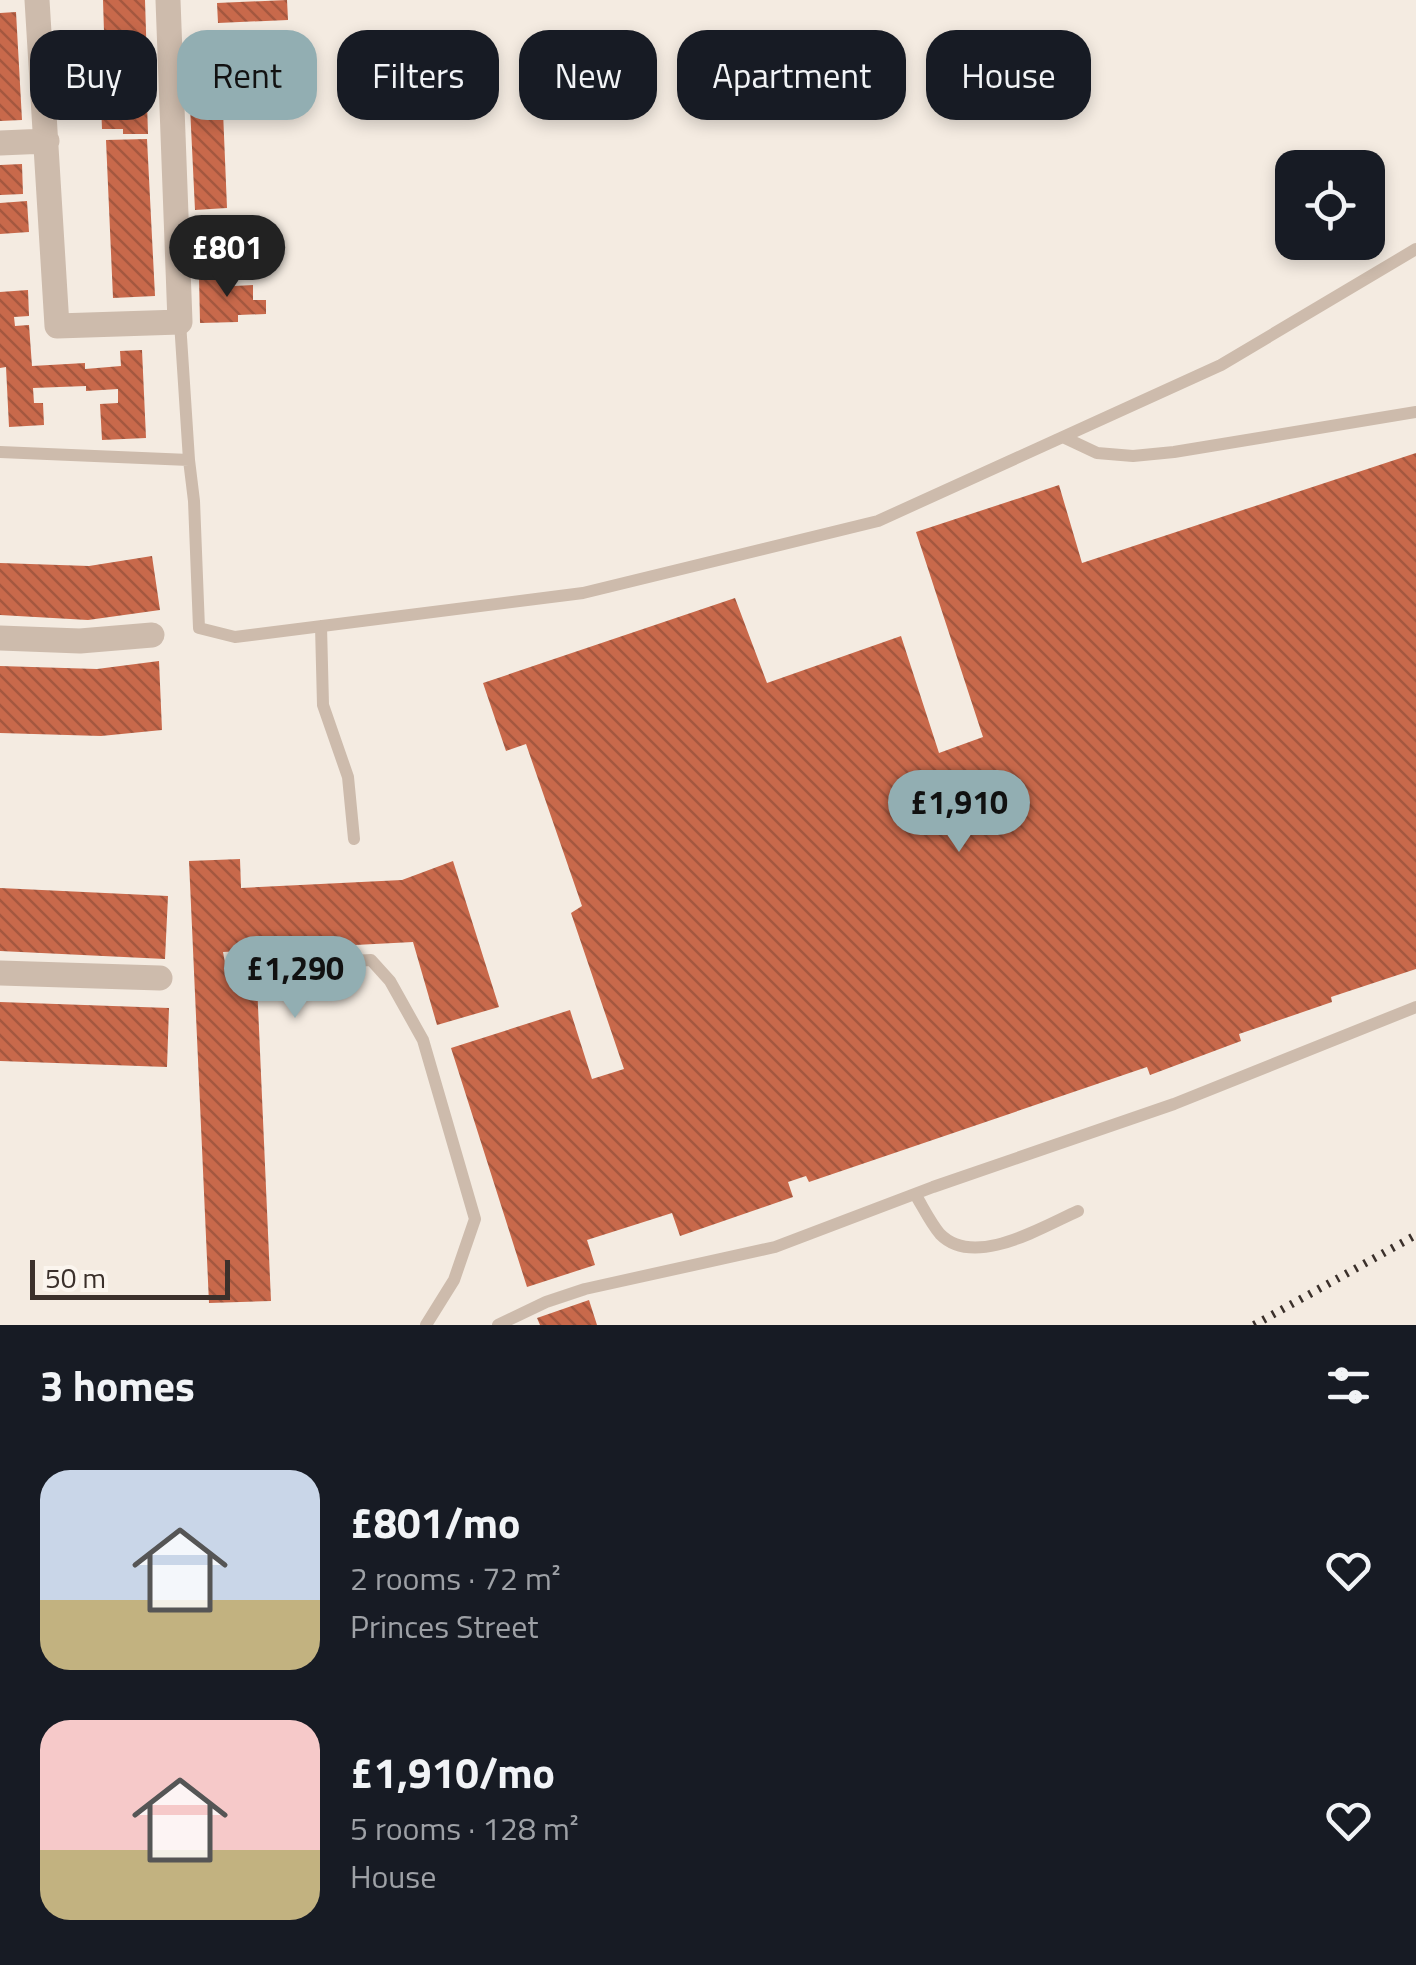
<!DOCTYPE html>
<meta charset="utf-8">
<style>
:root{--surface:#171b24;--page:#20242c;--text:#f1f3f6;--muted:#9ea1a6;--accent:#92aeb2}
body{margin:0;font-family:"Titillium Web",sans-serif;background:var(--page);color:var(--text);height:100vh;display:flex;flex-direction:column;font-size:38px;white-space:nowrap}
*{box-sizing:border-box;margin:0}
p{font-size:32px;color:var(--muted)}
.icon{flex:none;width:55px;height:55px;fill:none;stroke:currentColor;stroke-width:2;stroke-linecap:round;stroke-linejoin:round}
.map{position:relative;height:1325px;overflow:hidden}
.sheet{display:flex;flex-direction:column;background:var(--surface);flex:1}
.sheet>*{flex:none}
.top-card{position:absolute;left:30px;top:30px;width:1358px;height:90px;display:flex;gap:20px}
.fabs{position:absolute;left:1275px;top:150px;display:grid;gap:20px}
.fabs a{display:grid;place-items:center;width:110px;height:110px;border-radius:20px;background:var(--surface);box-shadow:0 5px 15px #0003;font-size:50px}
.scale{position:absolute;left:30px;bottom:25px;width:200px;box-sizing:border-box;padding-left:10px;border:5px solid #3b302b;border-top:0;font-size:28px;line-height:35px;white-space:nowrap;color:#3b302b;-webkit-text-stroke:8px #fbf5ee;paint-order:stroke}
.price{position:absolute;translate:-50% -85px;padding:0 22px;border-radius:35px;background:var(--accent);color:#111;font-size:32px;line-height:65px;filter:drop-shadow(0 2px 5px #0008)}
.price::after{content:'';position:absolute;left:50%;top:60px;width:30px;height:22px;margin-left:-15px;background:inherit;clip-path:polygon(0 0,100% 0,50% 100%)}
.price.selected{background:#222;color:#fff}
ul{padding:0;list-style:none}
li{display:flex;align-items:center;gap:30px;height:250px;padding:0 40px}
li span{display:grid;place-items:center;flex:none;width:280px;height:200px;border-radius:30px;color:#555}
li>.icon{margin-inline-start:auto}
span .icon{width:120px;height:120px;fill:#fffc;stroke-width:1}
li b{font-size:42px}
h2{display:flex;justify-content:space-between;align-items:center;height:120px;padding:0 40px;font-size:42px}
.tag{padding:0 35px;border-radius:30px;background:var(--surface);box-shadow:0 5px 15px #0003;font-size:35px;line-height:90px}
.tag.selected{background:var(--accent);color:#111}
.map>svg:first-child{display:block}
</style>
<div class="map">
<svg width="1416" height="1325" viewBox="0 0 1416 1325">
<defs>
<pattern id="building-back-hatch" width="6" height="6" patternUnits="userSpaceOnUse" patternTransform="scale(2.5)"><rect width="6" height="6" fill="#c8694b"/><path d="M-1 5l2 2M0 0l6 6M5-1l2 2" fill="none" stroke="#a4573f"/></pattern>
</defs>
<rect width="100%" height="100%" fill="#f4ebe1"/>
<!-- building -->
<path fill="url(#building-back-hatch)" d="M103,0H145L148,95L106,96Z
M287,0L288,20L218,23L217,3Z
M16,12L22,120L0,121V13Z
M221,63L227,208L195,210L188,65Z
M147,103L148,134H123V129H102L101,104Z
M147,139L155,296L113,298L106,140Z
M22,164L23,194L0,195V165Z
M27,201L29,232L0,234V203Z
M199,276H234V286L253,285V300H266V314L238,315V322L200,323Z
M28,290L29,316L14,317L15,326L29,325L32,366L85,363V369L121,366L120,351L142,350L146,438L102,440L100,404L118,403V389L86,391V386L33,388L34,403H43L44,425L9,427L6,367L0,368V292Z
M1416,453V969L1331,997L1332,1002L1239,1034L1241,1041L1150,1075L1147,1067L809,1182L806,1176L788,1182L793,1197L680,1236L672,1213L587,1240L595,1265L527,1287L451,1048L570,1010L592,1079L624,1069L571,913L582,906L526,744L506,751L483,683L735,598L767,683L901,636L939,753L983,737L916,532L1059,485L1082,563Z
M152,556L160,610L88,620L0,615V563L89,566Z
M159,661L162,730L101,736L0,733V666L97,669Z
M240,859L241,888L402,880L453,861L499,1007L437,1025L413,942L223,952L225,963L256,961L271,1301L209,1303L189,861Z
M0,888L168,896L165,959L0,951Z
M0,1002L169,1008L167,1067L0,1061Z
M589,1300L597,1325H540L537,1318Z"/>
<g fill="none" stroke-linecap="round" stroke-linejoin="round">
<!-- lane -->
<path stroke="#cdbbac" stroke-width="12" d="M1063,437L1097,453L1133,456L1174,452L1416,412
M0,452L189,460L180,322
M189,460L194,501L199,628L235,637L583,593L878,521L1221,365L1416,249
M321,626L323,705L348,777L354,839
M280,965L371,960L390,981L423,1040L475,1219L454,1280L426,1325
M915,1194C923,1207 930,1222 940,1234C974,1269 1042,1227 1078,1211
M498,1325L546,1302L585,1289L775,1247L933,1187L1174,1104L1416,1007"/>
<!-- street -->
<path stroke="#cdbbac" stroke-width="25" d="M37,0L57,326L180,322L168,0
M0,143L47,141
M0,638L80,641L152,635
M0,973L160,978"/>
<!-- rail -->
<path stroke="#3b302b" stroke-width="8" stroke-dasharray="2.5 8" stroke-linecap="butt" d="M1254,1325L1416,1235"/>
</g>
</svg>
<div class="fabs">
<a><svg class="icon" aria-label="locate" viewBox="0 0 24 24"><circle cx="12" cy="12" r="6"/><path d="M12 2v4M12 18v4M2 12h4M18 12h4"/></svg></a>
</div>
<div class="scale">50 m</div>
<b class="price selected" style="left:227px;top:300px">£801</b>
<b class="price" style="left:959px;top:855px">£1,910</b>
<b class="price" style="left:295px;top:1021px">£1,290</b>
<div class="top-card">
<a class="tag">Buy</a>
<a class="tag selected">Rent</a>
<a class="tag">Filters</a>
<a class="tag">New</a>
<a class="tag">Apartment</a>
<a class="tag">House</a>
</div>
</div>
<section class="sheet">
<h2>3 homes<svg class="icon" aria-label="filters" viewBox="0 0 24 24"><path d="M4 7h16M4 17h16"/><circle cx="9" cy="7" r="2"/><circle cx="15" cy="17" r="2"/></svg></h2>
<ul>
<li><span style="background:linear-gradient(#c9d6e8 65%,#c2b280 0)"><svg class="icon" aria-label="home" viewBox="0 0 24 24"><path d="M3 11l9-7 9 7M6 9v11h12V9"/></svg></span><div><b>£801/mo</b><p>2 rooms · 72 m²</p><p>Princes Street</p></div><svg class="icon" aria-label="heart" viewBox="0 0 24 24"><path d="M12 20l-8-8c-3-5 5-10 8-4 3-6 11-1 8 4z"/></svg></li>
<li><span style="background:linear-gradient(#f6c9c9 65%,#c2b280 0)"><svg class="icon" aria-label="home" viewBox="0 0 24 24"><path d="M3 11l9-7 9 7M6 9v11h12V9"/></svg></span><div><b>£1,910/mo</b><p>5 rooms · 128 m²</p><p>House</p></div><svg class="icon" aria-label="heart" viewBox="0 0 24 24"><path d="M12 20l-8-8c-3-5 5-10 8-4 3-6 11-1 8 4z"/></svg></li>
</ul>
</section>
